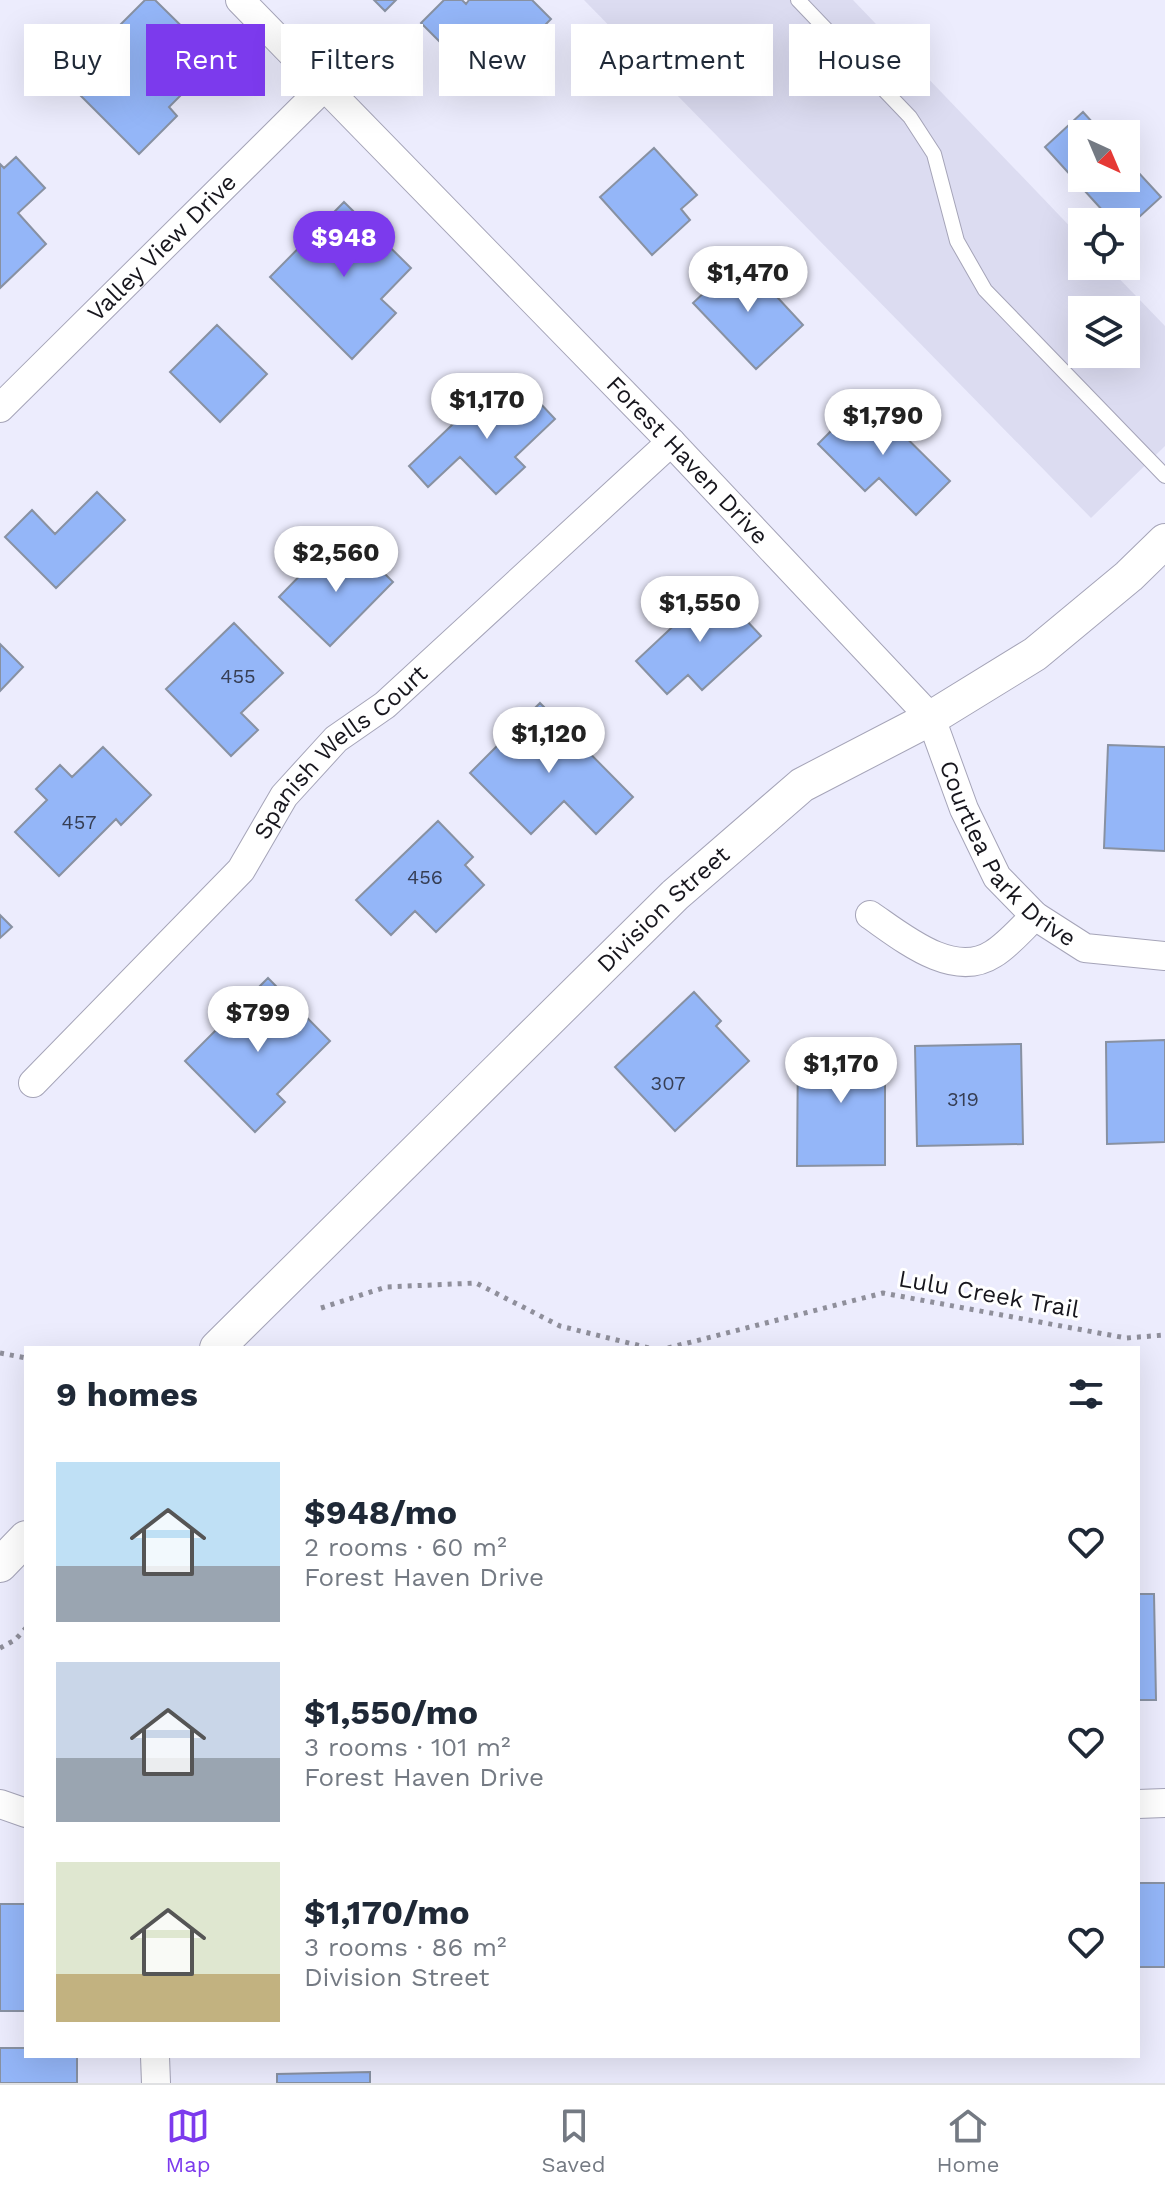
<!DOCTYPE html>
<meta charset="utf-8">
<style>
:root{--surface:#fff;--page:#f2f2f3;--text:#1f2937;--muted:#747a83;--line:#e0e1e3;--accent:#7c3aed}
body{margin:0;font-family:"Work Sans",sans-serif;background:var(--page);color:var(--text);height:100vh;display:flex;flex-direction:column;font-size:30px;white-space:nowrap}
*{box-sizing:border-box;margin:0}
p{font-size:26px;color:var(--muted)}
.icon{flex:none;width:44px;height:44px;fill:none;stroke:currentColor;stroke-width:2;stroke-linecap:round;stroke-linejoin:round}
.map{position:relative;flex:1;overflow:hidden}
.side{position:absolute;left:24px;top:1346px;width:1116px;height:712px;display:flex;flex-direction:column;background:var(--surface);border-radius:0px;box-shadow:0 8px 32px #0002}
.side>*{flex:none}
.banner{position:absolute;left:24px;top:24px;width:1118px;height:72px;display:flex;gap:16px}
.needle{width:52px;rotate:136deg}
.buttons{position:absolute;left:1068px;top:120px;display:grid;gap:16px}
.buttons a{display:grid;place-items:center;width:72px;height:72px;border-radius:0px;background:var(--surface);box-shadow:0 8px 32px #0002;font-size:40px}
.price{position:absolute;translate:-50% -68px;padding:0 18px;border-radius:28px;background:#fff;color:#222;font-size:26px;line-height:52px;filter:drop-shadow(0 2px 4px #0008)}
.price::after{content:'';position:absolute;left:50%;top:48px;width:24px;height:18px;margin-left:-12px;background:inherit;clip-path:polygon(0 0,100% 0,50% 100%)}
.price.current{background:var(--accent);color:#fff}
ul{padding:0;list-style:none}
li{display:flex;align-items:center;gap:24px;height:200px;padding:0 32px}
li span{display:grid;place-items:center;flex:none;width:224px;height:160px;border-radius:0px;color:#555}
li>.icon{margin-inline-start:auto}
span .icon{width:96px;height:96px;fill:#fffc;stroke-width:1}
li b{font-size:34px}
h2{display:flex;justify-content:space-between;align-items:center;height:96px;padding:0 32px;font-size:34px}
.tag{padding:0 28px;border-radius:0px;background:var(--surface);box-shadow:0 8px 32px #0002;font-size:28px;line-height:72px}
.tag.current{background:var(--accent);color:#fff}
.dock{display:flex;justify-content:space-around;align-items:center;height:112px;border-top:2px solid var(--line);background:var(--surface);font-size:22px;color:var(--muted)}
.dock a{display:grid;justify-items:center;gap:4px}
.dock .current{color:var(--accent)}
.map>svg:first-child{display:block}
</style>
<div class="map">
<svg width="1165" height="2083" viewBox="0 0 1165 2083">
<rect width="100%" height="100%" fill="#ececfd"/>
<!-- built -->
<path fill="#dcdcf1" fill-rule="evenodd" d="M584,0H853L1082,239V266H1107L1165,326V446L1091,518ZM1082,310H1126V354H1082Z"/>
<!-- building -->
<path fill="#94b6f8" stroke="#8891a2" stroke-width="2" d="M145,0H155L216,60L169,107L177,116L139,154L65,80Z
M374,0H396L385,11Z
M444,0H462L466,4L469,0H532L551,19L495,76L455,37L445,47L421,23Z
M1083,112L1103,134H1082V178H1126V159L1161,197L1126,229V222H1113L1045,147Z
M654,148L697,195L681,209L690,220L652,255L600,197Z
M16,157L45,188L18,213L46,244L0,288V164L4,168Z
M344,202L411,268L381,299L396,313L352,359L270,277Z
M741,258L803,325L756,369L693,303Z
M217,325L267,374L220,422L170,372Z
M522,384L555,419L515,457L525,467L496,494L460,457L428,487L409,466L473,405L486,418Z
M865,397L950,481L916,515L879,478L865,491L818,444Z
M97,492L125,520L56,588L5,537L32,510L55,534Z
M358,547L393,582L330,646L279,597L320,555L335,570Z
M715,587L761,636L702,690L688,675L667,694L636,661Z
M234,623L283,673L241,713L258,730L231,756L166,689Z
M0,644L23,667L0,691Z
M540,703L633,797L596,834L564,801L531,834L470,773Z
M1108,745L1165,747V851L1104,848Z
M103,747L151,795L121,825L116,819L59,876L15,832L47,800L36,789L60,765L72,777Z
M438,821L473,857L465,865L484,885L436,932L415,911L391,935L356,900Z
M0,915L12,927L0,938Z
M268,978L330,1041L277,1094L285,1102L255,1132L185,1061Z
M694,992L721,1021L716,1026L749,1061L675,1131L615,1067Z
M1165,1040V1142L1107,1144L1106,1042Z
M885,1044V1165L797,1166L798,1045Z
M1021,1044L1023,1144L917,1146L915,1046Z
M1138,1594H1154L1156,1700H1138Z
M1138,1883H1165V1967H1138Z
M0,1904H26V2011H0Z
M0,2048H26V2056H77V2083H0Z
M370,2072V2083H277V2074Z"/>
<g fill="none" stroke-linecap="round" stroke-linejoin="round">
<defs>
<path id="service" d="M798,0L910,117L934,154L957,241L985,290L1165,476"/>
<g id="minor">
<path id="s1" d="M240,0L671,442L931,718L964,809L997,877L1035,916L1085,948L1165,956"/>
<path id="s2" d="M0,408L324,87"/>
<path d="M870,915C902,937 953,980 993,954C1008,945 1022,928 1035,916"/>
<path id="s3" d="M33,1083L241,870L284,796L336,739L385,705L671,442"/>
<path d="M0,1804L26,1813"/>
<path d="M1138,1804L1165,1803"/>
<path d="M155,2056L156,2083"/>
</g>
<g id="tertiary">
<path id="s4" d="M217,1348L675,895L802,785L931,718L1035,654L1129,576L1165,541"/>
<path d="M0,1565L26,1538"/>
</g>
</defs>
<!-- service casing -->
<use href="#service" stroke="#a5a4b8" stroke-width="16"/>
<!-- minor casing -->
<use href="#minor" stroke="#a5a4b8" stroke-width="30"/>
<!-- tertiary casing -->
<use href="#tertiary" stroke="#a5a4b8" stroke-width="36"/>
<!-- path -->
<path stroke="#8f8f9b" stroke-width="5" stroke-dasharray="4 6" stroke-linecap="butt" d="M321,1308L386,1287L476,1283L560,1326L649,1348
M668,1348L883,1293L1126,1338L1165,1335
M0,1353L26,1358
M0,1648L15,1640L26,1628"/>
<!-- service -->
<use href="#service" stroke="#fff" stroke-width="14"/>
<!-- minor -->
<use href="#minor" stroke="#fff" stroke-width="28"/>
<!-- tertiary -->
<use href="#tertiary" stroke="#fff" stroke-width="34"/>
</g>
<g text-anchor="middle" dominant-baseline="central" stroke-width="6" stroke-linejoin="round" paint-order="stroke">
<!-- number labels -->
<g font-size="20" fill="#363e54">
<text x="238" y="676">455</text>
<text x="79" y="822">457</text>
<text x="425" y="877">456</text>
<text x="668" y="1083">307</text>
<text x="963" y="1099">319</text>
</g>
<!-- street labels -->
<g font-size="24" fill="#17161d" stroke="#fff">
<text stroke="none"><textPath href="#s2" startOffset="228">Valley View Drive</textPath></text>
<text stroke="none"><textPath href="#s1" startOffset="642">Forest Haven Drive</textPath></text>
<text stroke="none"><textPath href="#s3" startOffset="454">Spanish Wells Court</textPath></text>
<text stroke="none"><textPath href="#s1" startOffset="1156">Courtlea Park Drive</textPath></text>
<text stroke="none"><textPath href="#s4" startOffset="626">Division Street</textPath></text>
<text transform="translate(989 1294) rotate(10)">Lulu Creek Trail</text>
</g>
</g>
</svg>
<div class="buttons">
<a><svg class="needle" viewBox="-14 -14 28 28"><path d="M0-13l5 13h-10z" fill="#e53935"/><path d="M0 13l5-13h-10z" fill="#747a83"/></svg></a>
<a><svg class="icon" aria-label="locate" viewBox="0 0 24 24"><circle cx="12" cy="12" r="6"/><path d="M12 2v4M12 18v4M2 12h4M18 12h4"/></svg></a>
<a><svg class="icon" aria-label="layers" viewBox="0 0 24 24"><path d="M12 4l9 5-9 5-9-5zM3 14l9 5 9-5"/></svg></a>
</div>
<b class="price current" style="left:344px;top:279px">$948</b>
<b class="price" style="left:748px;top:314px">$1,470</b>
<b class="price" style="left:487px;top:441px">$1,170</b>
<b class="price" style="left:883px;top:457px">$1,790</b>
<b class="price" style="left:336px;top:594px">$2,560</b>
<b class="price" style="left:700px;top:644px">$1,550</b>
<b class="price" style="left:549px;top:775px">$1,120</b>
<b class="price" style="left:258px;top:1054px">$799</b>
<b class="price" style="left:841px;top:1105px">$1,170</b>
<div class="banner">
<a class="tag">Buy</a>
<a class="tag current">Rent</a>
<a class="tag">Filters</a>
<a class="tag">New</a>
<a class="tag">Apartment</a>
<a class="tag">House</a>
</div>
<section class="side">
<h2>9 homes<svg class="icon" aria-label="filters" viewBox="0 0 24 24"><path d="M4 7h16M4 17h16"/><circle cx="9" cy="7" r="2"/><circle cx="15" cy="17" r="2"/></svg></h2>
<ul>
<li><span style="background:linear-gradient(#bfe0f5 65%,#9aa5b1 0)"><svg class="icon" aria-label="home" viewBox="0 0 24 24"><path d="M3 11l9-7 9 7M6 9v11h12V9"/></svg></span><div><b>$948/mo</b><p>2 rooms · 60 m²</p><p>Forest Haven Drive</p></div><svg class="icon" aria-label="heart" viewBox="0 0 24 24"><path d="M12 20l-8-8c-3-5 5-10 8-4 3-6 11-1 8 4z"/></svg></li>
<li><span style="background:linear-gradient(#c9d6e8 60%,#9aa5b1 0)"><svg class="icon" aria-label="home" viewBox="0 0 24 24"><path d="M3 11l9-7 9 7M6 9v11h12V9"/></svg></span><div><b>$1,550/mo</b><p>3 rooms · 101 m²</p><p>Forest Haven Drive</p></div><svg class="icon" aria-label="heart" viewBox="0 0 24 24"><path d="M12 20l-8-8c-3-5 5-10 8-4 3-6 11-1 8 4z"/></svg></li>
<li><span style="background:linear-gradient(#dfe7d0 70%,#c2b280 0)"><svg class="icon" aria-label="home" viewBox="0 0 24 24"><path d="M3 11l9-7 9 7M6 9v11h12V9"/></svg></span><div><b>$1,170/mo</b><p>3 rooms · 86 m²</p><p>Division Street</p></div><svg class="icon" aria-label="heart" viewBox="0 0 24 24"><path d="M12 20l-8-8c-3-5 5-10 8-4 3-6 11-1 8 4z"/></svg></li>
</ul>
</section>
</div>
<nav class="dock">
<a class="current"><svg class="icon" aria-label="map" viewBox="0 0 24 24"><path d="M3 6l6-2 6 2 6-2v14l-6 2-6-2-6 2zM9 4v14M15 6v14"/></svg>Map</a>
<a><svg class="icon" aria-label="saved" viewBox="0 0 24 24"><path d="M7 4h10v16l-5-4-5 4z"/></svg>Saved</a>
<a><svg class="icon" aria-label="home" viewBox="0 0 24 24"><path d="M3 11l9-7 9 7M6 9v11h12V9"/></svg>Home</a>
</nav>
